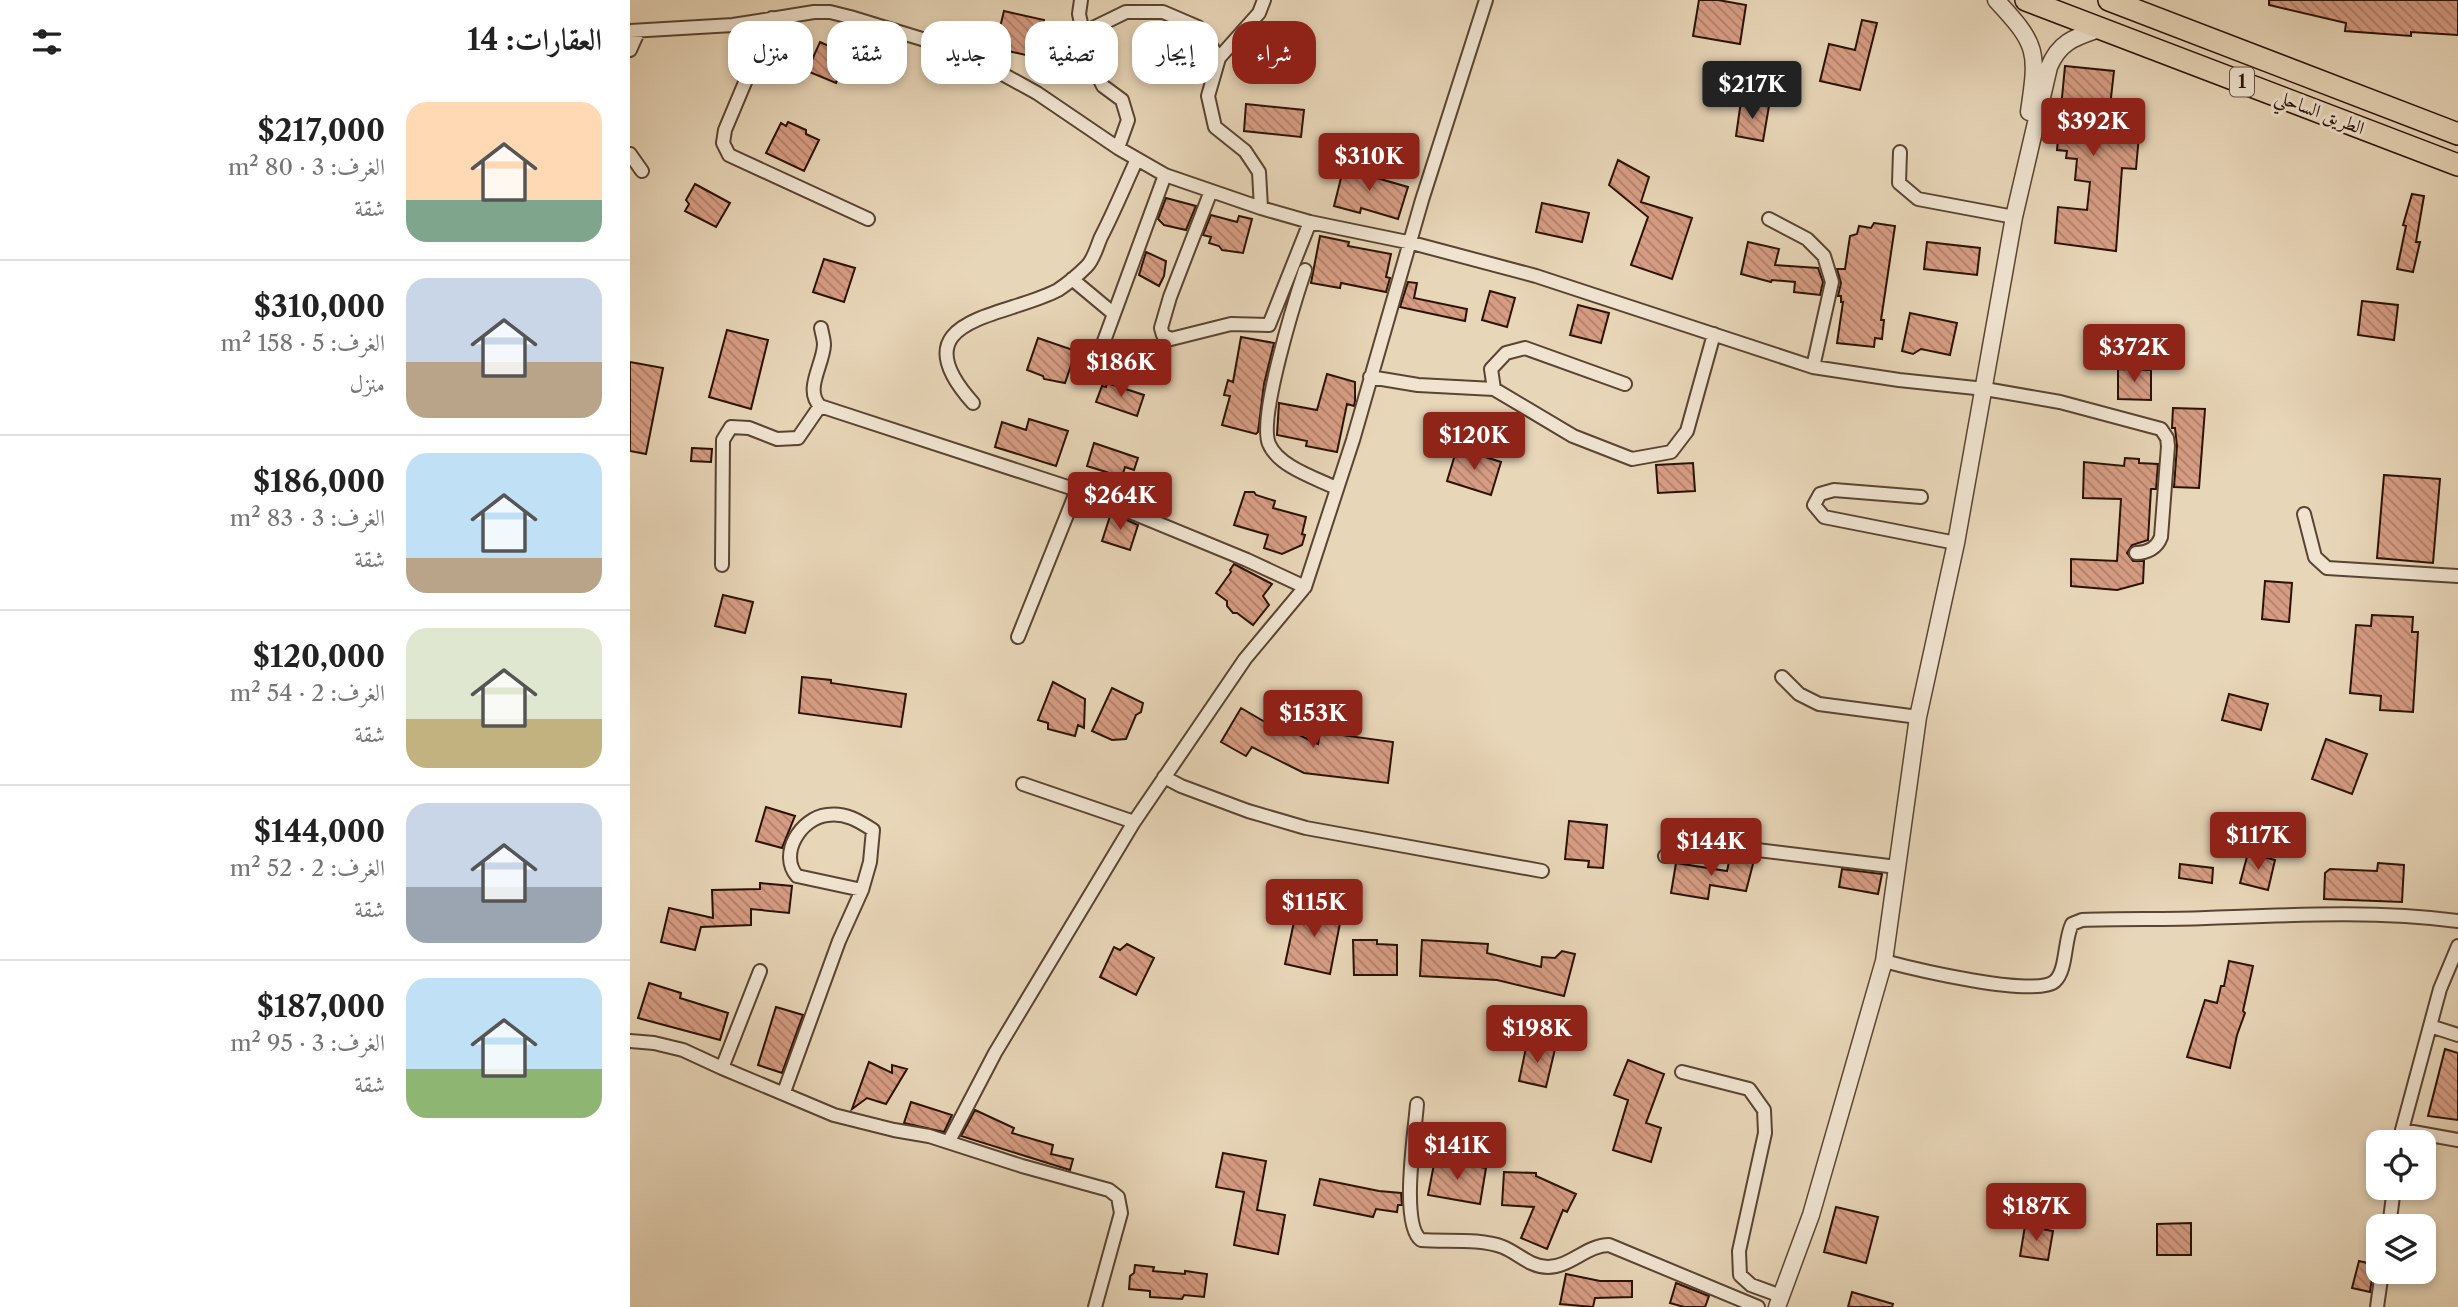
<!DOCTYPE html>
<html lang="ar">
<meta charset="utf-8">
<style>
:root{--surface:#fff;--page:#f2f2f2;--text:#222;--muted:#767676;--line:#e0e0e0;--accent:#8f2418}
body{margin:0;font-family:"Libre Caslon Text",Amiri,serif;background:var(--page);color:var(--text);direction:rtl;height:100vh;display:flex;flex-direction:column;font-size:26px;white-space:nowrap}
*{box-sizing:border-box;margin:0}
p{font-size:23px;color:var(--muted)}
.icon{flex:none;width:38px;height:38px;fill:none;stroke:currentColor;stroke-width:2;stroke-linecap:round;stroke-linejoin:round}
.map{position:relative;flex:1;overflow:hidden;direction:ltr}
.sheet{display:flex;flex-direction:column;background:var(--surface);width:630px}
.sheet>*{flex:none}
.hud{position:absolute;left:21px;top:21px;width:665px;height:63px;direction:rtl;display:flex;gap:14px}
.fabs{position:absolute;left:1736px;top:1130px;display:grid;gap:14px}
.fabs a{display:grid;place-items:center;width:70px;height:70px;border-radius:14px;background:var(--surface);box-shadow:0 4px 10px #0003;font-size:35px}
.price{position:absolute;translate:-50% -60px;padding:0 16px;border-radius:7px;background:var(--accent);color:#fff;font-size:23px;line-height:46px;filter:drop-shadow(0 2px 4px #0008)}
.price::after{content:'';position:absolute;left:50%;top:42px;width:21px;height:16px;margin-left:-10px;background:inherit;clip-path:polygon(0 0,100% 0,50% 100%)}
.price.current{background:#222;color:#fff}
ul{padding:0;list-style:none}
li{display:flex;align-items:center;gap:21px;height:175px;padding:0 28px}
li+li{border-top:2px solid var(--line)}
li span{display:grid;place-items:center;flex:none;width:196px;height:140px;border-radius:21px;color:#555}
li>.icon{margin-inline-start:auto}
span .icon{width:84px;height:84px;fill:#fffc;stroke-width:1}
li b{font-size:30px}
h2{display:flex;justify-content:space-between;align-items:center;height:84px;padding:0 28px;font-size:30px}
.pill{padding:0 24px;border-radius:21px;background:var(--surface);box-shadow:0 4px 10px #0003;font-size:24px;line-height:63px}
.pill.current{background:var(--accent);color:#fff}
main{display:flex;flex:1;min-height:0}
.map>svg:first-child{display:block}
</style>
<main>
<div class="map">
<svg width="1828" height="1307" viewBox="0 0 1828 1307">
<defs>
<pattern id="building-back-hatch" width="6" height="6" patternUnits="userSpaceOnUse" patternTransform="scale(1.75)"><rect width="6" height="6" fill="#d79d84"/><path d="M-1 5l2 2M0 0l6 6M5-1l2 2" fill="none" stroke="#af7f6a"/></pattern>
</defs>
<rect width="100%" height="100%" fill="#e8d6b8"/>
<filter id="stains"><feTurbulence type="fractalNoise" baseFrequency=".00286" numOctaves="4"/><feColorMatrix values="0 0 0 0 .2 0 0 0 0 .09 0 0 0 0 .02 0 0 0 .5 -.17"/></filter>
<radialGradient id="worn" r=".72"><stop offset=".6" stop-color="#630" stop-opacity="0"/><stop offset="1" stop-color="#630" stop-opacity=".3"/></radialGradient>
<!-- building -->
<path fill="url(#building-back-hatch)" stroke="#2b1205" stroke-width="2" d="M1069,0H1088L1116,5L1110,44L1063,36Z
M1639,0H1828V35L1781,32V36L1715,31L1716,23L1639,5Z
M374,11L414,20L406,52L400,56L365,48Z
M1232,20L1247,23L1230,90L1190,81L1199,44L1225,50Z
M190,42L218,55L206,83L177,71Z
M1435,66L1484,71L1477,133L1509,135L1506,169L1492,168L1486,251L1425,243L1428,207L1457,210L1460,182L1445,180L1447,159L1436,158L1437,151L1427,150Z
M1111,101L1139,106L1133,141L1106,136Z
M616,104L674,110L671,137L614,131Z
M158,122L176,130V134L189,140L174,171L136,153L151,123L156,126Z
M988,160L1019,177L1011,202L1062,218L1042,279L1001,265L1018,217L979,185Z
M715,162L735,167L733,174L778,187L768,219L731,208L730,213L704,206Z
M65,184L100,203L86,227L55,211L59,204L56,200Z
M1782,194L1794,196L1786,242H1790L1783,272L1767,269L1776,226L1773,225Z
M536,198L566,206L556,230L534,225L528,219Z
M912,203L959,213L952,242L906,232Z
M581,215L607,222L609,216L622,219L613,253L592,250L589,246L579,243L581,237L573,235Z
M1244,223L1265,226L1251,320H1254L1252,339L1245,338L1244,347L1207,343L1213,302H1211V296H1208L1211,283L1207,269H1215L1220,236L1227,234L1229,226L1241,228Z
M690,236L719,242L718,246L761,254L756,277L760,278L756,292L711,283L710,288L681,283Z
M1118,242L1149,249L1145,265L1188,268L1193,282L1190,295L1164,292L1165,282L1142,280L1141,282L1111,274Z
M1297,242L1350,248L1347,275L1294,269Z
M516,252L536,261L534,276L529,286L509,275Z
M194,259L225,268L214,302L183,292Z
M778,282L787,283L784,298L837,309L835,321L770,307Z
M860,291L885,298L877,327L852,320Z
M1732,301L1768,305L1764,340L1728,335Z
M948,305L979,313L971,343L940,335Z
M1280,313L1327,323L1320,355L1291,349L1283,354L1272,351Z
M97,330L138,340L121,409L79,397Z
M611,337L644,343L634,384L628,432L626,434L592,425L600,396L594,395L598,380L603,382Z
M408,338L446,351L435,383L414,379L413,376L397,370Z
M0,362L33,368L16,454L0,451Z
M1488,369L1521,370V400L1488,399Z
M697,374L725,382V401L724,406L717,404L707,452L676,446L677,441L647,435L649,403L687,410Z
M477,383L514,395L507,416L466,402L472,386L476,387Z
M1543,408L1575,409L1569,488L1544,487L1547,446L1545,428H1542Z
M399,419L438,431L426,466L365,447L372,422L396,430Z
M464,443L508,458L504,470L495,467L492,477L457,466Z
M62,448L82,449L81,462L61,461Z
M827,448L871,462L861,495L817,481Z
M1495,458L1509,459V463L1528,464L1526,489H1521L1518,540L1502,545L1497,553L1503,561H1514L1513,583L1487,590L1441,586V559L1487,561L1491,499L1453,498L1454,462L1494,466Z
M1063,463L1065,491L1028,493L1026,465Z
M1754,475L1810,479L1803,563L1747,558Z
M615,492H624L626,495L645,501L643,508L676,517L672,534L675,535L672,545L652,554L634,548L638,535L604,525Z
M481,513L508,525L500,550L472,541Z
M604,564L642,584L633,596L639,605L623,625L607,613H603L597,606V601L586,593L601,572L600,570Z
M1635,581L1662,583L1659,622L1632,619Z
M93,595L123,602L115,633L85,626Z
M1742,615L1783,617L1782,632H1788L1783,712L1750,710L1751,696L1720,693L1726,625L1741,626Z
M172,677L201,680V683L276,694L271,727L169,713Z
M423,682L455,699L454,728L448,725L445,736L418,729V723L408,720Z
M482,688L513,703L511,712L506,715L496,739L482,740L462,731Z
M1599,694L1638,704L1631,730L1592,720Z
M611,708L635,722H642L688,744L690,732L763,742L758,783L674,773L622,747L616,756L591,742Z
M1696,739L1737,754L1722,794L1682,779Z
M136,807L165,816L152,848L126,841Z
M939,821L977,825L973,868L958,867L959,861L935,859Z
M1618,853L1645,860L1638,890L1610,883Z
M1100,857L1124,860L1116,891L1080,885L1078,899L1041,893L1046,863L1097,871Z
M1748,863L1774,865L1772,902L1694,899L1695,873L1700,869L1747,871Z
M1550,864L1583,868L1582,883L1549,878Z
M1212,869L1252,874L1248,894L1209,887Z
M130,883L162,886L159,913L121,909V925L71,927L65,950L31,942L39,908L83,918L82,890L130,889Z
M668,903L712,913L700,974L655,964Z
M723,940H747V944L767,945V975H724Z
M792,940L858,944L857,953L911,967L912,957L925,958L932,951L945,954L934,996L867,980L790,976Z
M497,944L524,958L506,995L470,977L484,947L490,950Z
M1599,961L1623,966L1613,1011L1615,1013L1607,1035L1600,1068L1557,1057L1575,1000L1587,1003L1591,986H1594Z
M19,983L51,993L50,998L98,1013L90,1040L8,1018Z
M146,1007L173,1015L152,1073L128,1065Z
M897,1043L925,1049L916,1087L889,1081Z
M1815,1049L1828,1053V1120L1798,1116Z
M998,1060L1034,1074L1016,1123L1031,1128L1021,1162L983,1150L998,1100L984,1095Z
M239,1062L262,1073V1065L277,1069L256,1104L237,1098L222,1109Z
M281,1102L322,1115L314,1132L274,1123Z
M345,1110L384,1128L382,1133L423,1145L421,1154L443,1159L440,1170L331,1136Z
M593,1153L636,1161L627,1210L655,1215L648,1254L604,1245L614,1192L586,1187Z
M805,1159L856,1168L850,1204L798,1195Z
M874,1172L906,1173V1176L946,1194L937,1212L933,1210L917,1249L891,1238L904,1207L872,1205Z
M690,1179L749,1191L771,1193L772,1205H768L767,1212L746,1209L743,1217L684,1205Z
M1206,1207L1248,1217L1236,1263L1194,1252Z
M1561,1223V1255H1527V1224Z
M1395,1226L1423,1231L1418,1260L1390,1256Z
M1729,1261L1746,1265L1743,1271L1740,1292L1722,1288Z
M505,1265L524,1267L523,1271L555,1274V1271L577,1274L574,1297L554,1295L552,1299L520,1297V1291L499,1289L500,1276L504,1273Z
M936,1274L970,1281H1002V1297L965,1298L963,1307L930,1304Z
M1046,1283L1079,1296L1075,1307H1054L1040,1303Z
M1222,1292L1263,1304L1262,1307H1218Z"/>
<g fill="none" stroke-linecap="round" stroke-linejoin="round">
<defs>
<path id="minor" d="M451,0L449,14L458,56L473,86L492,100L498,120L488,148
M142,18L95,130L93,143L99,155L238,219
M0,31L103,25L184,12H200L220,17L292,39L358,66L407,93L488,148L535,175L631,208L680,222L782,243L906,276L1183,367L1269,380L1355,389L1430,402L1531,429L1537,438L1538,446L1531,537C1527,548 1517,553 1506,553
M453,33L496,12H533L568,27L589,58
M0,50L8,32
M1270,152L1269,183L1288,199L1384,217
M0,154L12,171
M581,191L540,297L531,328L533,335L541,339L601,324L639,325L680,222
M631,208L629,172L615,151L585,127L578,96L589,58L629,13L634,0
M1139,219L1177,239L1194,256L1202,282L1183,367
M675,270C665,300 628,418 639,444C649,467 686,478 706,488
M442,279L484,314
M191,328C192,334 194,339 194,345C193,365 174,390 190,406L447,490L617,560L675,587
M463,371L535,175
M740,377L788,385L864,389
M995,384L895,348L876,353L861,369L864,389L943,436L1002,459L1041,452L1057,431L1084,334
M343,403C266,317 375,318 428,290C437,284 449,274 457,266C464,259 467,246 471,237C484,212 495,185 507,159
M1291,497L1204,490L1190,494L1184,505L1194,517L1326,543
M1674,514L1685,557L1697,568L1828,576
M92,565L93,440L101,427L119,428L147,439L168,438L190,406
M388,637L447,490
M1152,677L1169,694L1189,704L1288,717
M534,777L551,786L618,811L676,828L912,871
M393,784L504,822
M1035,856L1103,847L1267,867
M1254,961C1280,968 1407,999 1425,981C1437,970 1434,940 1442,924L1452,920C1493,918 1534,920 1576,918C1660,915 1744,910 1828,921
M1800,1026L1828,1035
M0,1041L24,1043L53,1050L92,1068L204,1115L264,1130L299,1136L392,1166L479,1190L488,1197L491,1213L465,1307
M92,1068L130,971
M1052,1072L1119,1089L1134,1110L1135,1133L1109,1251L1110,1275L1121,1285L1151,1296
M154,1092L209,941L232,890L240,862L243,830C229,821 215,812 197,815C171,818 148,854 167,876L232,890
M787,1104C785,1132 770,1224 791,1240C817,1242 849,1238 873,1247C888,1253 900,1267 918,1267C940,1267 957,1245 979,1245L1128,1307
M1772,1130L1828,1140
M319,1141L365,1053L504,822L615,659L675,587L723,440L792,200L856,0
M1770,1143L1772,1130L1810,989L1828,946
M1759,1227L1764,1188
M1747,1307L1752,1272"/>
<path id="tertiary" d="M1366,0C1408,45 1408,51 1399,112
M1147,1307L1181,1215L1254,961L1288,717L1326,543L1384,217L1419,67C1430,40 1447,37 1472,28"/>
<path id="trunk" d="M1396,0L1828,165
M1479,0L1828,134"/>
</defs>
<!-- minor casing -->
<use href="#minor" stroke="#5a4332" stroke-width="16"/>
<!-- tertiary casing -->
<use href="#tertiary" stroke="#5a4332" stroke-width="19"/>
<!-- trunk casing -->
<use href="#trunk" stroke="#2b1205" stroke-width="24"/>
<!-- minor -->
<use href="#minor" stroke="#f0e4d1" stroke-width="12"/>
<!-- tertiary -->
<use href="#tertiary" stroke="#f0e4d1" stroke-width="16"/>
<!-- trunk -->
<use href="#trunk" stroke="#e8d6b8" stroke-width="21"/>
</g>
<g text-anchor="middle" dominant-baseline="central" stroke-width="6" stroke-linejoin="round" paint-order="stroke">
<!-- shield labels -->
<rect fill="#f0e4d1" stroke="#665142" stroke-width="2" x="1600" y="67.5" width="24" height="29" rx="5"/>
<g font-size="18" font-weight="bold" fill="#2b1205">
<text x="1612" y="82">1</text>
</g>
<!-- street labels -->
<g font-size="19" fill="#2b1205" stroke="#f0e4d1">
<text transform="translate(1690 112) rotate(21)">الطريق الساحلي</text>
</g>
</g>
<rect width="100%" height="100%" filter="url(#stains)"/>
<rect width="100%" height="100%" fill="url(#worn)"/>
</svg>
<div class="fabs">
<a><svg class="icon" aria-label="locate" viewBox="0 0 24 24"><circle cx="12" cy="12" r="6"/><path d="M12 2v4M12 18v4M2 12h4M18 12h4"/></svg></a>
<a><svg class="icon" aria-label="layers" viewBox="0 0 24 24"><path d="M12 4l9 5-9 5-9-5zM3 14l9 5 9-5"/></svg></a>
</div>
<b class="price current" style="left:1122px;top:121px">$217K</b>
<b class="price" style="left:1463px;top:158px">$392K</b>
<b class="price" style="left:739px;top:193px">$310K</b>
<b class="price" style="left:1504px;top:384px">$372K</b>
<b class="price" style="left:491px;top:399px">$186K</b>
<b class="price" style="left:844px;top:472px">$120K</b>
<b class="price" style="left:490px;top:532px">$264K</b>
<b class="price" style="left:683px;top:750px">$153K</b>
<b class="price" style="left:1628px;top:872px">$117K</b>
<b class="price" style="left:1081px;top:878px">$144K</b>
<b class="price" style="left:684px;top:939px">$115K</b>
<b class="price" style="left:907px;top:1065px">$198K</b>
<b class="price" style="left:827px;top:1182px">$141K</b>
<b class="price" style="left:1406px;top:1243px">$187K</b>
<div class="hud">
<a class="pill current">شراء</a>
<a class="pill">إيجار</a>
<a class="pill">تصفية</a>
<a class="pill">جديد</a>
<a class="pill">شقة</a>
<a class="pill">منزل</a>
</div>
</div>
<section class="sheet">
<h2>العقارات: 14<svg class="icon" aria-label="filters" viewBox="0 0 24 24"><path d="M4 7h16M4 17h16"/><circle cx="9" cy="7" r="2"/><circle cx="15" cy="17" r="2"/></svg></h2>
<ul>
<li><span style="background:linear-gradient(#ffd9b3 70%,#7fa58c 0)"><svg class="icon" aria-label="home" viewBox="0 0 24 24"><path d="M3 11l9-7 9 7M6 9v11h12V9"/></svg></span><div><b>$217,000</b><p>الغرف: 3 · 80 m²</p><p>شقة</p></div></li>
<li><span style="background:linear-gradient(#c9d6e8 60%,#b9a48a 0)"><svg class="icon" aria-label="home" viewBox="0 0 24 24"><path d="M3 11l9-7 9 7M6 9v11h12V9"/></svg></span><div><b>$310,000</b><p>الغرف: 5 · 158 m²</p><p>منزل</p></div></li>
<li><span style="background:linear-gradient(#bfe0f5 75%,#b9a48a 0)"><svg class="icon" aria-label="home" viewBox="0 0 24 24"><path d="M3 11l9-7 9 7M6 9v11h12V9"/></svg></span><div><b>$186,000</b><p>الغرف: 3 · 83 m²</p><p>شقة</p></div></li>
<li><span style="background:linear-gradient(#dfe7d0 65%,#c2b280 0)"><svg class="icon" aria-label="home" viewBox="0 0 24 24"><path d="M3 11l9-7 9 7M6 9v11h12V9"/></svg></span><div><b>$120,000</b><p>الغرف: 2 · 54 m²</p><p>شقة</p></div></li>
<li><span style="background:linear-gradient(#c9d6e8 60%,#9aa5b1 0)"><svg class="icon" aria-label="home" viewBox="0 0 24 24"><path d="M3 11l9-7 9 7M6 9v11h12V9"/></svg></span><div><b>$144,000</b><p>الغرف: 2 · 52 m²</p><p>شقة</p></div></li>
<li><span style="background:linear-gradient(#bfe0f5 65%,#8fb573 0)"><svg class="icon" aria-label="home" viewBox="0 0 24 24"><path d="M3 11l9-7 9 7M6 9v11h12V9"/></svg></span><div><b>$187,000</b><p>الغرف: 3 · 95 m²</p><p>شقة</p></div></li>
</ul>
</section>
</main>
